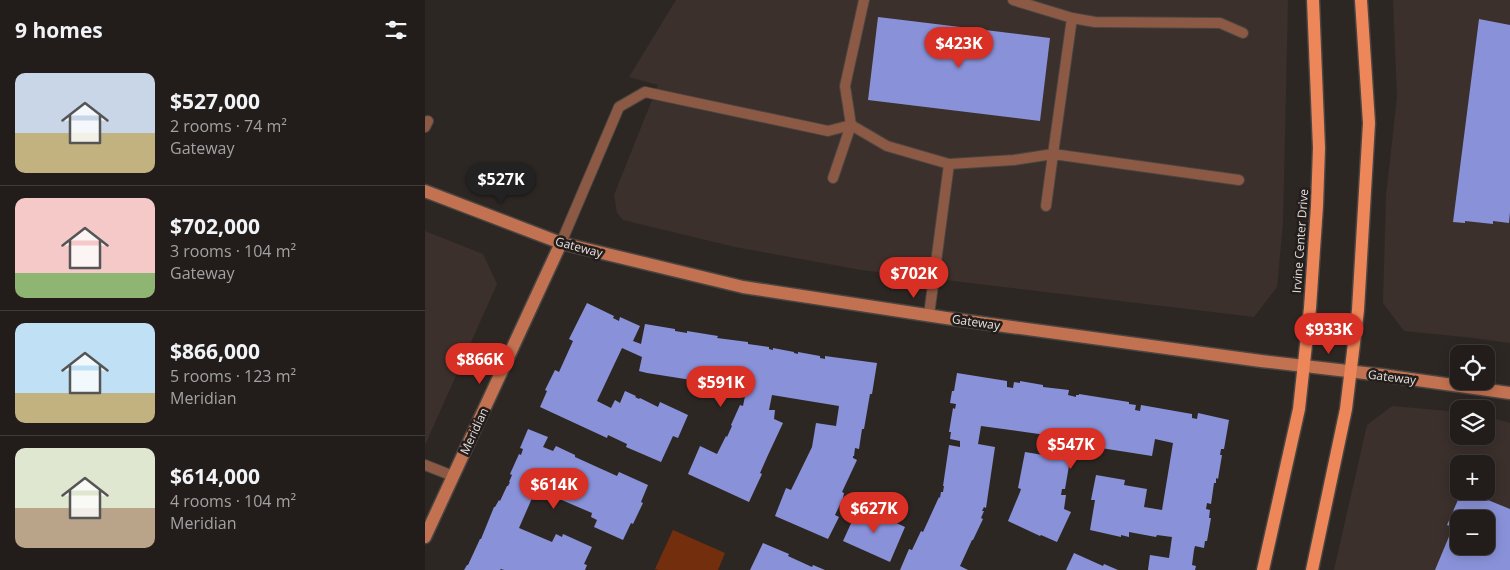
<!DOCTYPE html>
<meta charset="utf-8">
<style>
:root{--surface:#221d1b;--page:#2e2a28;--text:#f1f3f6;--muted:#a2a2a3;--line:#3f3b3a;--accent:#d93025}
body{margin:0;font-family:"Open Sans",sans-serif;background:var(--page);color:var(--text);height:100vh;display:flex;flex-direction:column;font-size:19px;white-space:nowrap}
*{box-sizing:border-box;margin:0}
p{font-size:16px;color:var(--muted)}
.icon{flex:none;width:28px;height:28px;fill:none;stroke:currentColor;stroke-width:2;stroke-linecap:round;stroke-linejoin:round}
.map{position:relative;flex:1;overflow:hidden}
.side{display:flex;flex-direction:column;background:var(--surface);width:425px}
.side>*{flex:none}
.tools{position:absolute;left:1025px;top:345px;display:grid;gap:10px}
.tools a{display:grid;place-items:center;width:45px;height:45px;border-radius:10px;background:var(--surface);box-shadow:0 2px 12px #0003,0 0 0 1px var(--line);font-size:25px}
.price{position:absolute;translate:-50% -42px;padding:0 11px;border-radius:18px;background:var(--accent);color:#fff;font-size:16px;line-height:32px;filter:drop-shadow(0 1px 2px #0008)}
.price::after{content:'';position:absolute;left:50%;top:30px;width:15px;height:11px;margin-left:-8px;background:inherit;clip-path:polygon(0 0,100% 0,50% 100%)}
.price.current{background:#222;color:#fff}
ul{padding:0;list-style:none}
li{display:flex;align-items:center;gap:15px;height:125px;padding:0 15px}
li+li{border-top:1px solid var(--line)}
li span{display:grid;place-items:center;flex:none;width:140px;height:100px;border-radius:10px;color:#555}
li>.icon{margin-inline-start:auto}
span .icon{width:60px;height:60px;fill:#fffc;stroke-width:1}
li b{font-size:21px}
h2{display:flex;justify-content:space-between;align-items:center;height:60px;padding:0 15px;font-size:21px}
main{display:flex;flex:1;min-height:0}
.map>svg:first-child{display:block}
</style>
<main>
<section class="side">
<h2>9 homes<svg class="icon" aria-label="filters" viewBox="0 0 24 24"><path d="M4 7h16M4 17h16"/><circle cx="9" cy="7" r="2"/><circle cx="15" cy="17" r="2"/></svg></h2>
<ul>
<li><span style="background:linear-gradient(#c9d6e8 60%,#c2b280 0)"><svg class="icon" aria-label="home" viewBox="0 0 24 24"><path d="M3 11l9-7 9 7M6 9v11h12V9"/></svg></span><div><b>$527,000</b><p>2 rooms · 74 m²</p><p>Gateway</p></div></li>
<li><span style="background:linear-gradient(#f6c9c9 75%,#8fb573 0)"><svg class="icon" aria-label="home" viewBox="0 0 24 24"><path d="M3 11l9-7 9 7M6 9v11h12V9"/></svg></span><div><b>$702,000</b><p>3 rooms · 104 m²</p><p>Gateway</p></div></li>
<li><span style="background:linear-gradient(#bfe0f5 70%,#c2b280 0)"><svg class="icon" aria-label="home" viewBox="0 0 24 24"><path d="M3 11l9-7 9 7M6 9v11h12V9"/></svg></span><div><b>$866,000</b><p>5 rooms · 123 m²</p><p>Meridian</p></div></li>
<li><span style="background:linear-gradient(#dfe7d0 60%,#b9a48a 0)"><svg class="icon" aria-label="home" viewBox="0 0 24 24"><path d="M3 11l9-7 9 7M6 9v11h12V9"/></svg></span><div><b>$614,000</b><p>4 rooms · 104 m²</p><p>Meridian</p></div></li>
</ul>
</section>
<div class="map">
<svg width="1085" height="570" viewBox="0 0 1085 570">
<rect width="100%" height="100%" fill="#2d2724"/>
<!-- built -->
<path fill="#3b302b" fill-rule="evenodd" d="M251,0H863L858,223L852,287L829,317L436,270L310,247L198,220L192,213L189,195L233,85L204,77Z
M968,0H1085V343L1039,337L979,331L958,303L961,196L972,97Z
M0,231L58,254L72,284L0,445Z
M967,406L1034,412V436H1061V416L1085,423V570H909L942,425ZM1034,464H1061V491H1034ZM1034,519H1061V546H1034Z"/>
<!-- water -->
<path fill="#722e0d" d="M248,530L300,553L293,570H234L230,569Z"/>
<!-- building -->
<path fill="#8992d9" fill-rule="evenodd" d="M453,17L625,38L615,121L443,100Z
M1054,19L1085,25V212L1084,223L1068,221V224L1040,221V223L1028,222Z
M162,303L189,316L188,318L194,321L195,317L215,326L208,341L216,344L220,324L250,329V331L262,333V331L293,336L292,338L323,342V344L344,347V349L348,350V348L369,352V353L373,354V352L395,356V358L400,359V356L452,363L447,394H445L439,429H437L434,449L430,448L429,456H428V458L432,460L417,492L419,493L418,498L410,515L414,517L403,539L350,516L361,488L366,490L387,447L391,423L411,426L414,406L347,395L344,410H350L349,419L358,423L343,455L335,473L337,474L324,502L263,474L275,446L292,454L301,436L302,437L307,426L306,425L315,405L318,406L323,381H322L323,373L300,369L298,385L222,373L214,371L217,357L197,348L172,401L186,408L190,400L195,403L200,391L211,396L210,397L214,399L215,398L233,407L235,402L263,415L253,438L248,436L236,462L201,447L202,444L183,435L182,438L115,407L122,391L120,390L130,370L134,372L148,341L144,339Z
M532,373L582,381V387L588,388L589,382L595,383V381L618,385V387L644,390L643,395L651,397V395H654V394L704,402V404L711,405L710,410L715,411L716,405L767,414V418L772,419L773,413L804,420L799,449H796L795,455H797L793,479L791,478V483H789L786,504L782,503L781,509L785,510L784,518H786L782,541H780L779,548L770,546L769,550L767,565L771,566L770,570H723L725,555L744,558L747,537L732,535L731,537L704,532V537L696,535V537L665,530L670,500H666L671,475L700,480L699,485L722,489L719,507L737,510L748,443L730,439L727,456L644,443V447L647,448L640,489H637L636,495H641L639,509L646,512L632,542L616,535L615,536L583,521L595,492L596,489L593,488L600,452L618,455L621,435L556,426L553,444L570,447L561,508L559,507L557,511H559L556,518L558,519L548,540H547L535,566L543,570H475L484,549L487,550L496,531L498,532L514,497L515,498L516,492H518L519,486H518L524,445L535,447V441L525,439L526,432H524L528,408L530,409L531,404L525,403L527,391H529Z
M103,429L123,437L118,447L128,451L131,446L150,455V457L192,476L194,472L223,485L216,502L218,503L208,524L206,523L198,540L169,527L172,520L166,517L167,513L111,489L94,528L127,542L131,534L137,537L138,534L167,547L159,564L162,565L160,570H79L76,569L75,570H39L42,565H43L55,539H56L69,507H70L74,500L75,501L82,486H83L85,482H84L87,475L85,474L94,454L96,455L98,449L95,448Z
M1036,493L1058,500V498L1085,509V570H1010L1028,527L1022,525ZM1034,519H1061V546H1034Z
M434,506L480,527L465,562L418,541Z
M338,543L364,554L363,556L387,567L388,565L400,570H325Z
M649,553L678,566L679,564L693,570H641Z"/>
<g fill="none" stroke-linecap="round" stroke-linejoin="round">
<defs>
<path id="lane" d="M439,0L420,86L426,125L462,146L524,164L589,160L628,154L647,18
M588,0L647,18L670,22L795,23L818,33
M0,127L3,121
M408,178L426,125
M621,206L628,154L814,180
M136,243L194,107L220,92L403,131L426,125
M504,315L524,164
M0,465L28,476"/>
<path id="secondary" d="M0,191L136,243L318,287L521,318L836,361L957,375L1085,393
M0,537L136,243"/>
<path id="primary" d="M838,570L874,409L885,308L892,206L894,148L888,0
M887,570L921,409L933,310L944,123L936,0"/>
</defs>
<!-- lane casing -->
<use href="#lane" stroke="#4a4542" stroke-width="12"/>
<!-- secondary casing -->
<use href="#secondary" stroke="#4a4542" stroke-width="15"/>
<!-- primary casing -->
<use href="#primary" stroke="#4a4542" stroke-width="15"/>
<!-- lane -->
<use href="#lane" stroke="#8b5944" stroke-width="10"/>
<!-- secondary -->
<use href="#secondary" stroke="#c27250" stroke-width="12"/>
<!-- primary -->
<use href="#primary" stroke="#ed8659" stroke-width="12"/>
</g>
<g text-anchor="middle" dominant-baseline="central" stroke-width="5" stroke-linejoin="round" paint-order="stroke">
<!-- street labels -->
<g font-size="12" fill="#e4e0de" stroke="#231d1b">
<text transform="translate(875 241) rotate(-86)">Irvine Center Drive</text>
<text transform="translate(154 247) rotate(15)">Gateway</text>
<text transform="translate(551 322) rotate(8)">Gateway</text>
<text transform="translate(967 377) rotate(7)">Gateway</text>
<text transform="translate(49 431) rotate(-65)">Meridian</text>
</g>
</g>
</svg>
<div class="tools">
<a><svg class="icon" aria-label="locate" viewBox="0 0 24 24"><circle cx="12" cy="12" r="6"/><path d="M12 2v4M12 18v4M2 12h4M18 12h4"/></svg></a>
<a><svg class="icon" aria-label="layers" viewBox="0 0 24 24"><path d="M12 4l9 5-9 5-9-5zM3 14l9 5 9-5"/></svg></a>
<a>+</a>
<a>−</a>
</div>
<b class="price" style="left:534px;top:69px">$423K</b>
<b class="price current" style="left:76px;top:205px">$527K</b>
<b class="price" style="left:489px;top:299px">$702K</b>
<b class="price" style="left:904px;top:355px">$933K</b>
<b class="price" style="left:55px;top:385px">$866K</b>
<b class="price" style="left:296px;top:408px">$591K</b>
<b class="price" style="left:646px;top:470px">$547K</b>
<b class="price" style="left:129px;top:510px">$614K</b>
<b class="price" style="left:449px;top:534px">$627K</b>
</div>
</main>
